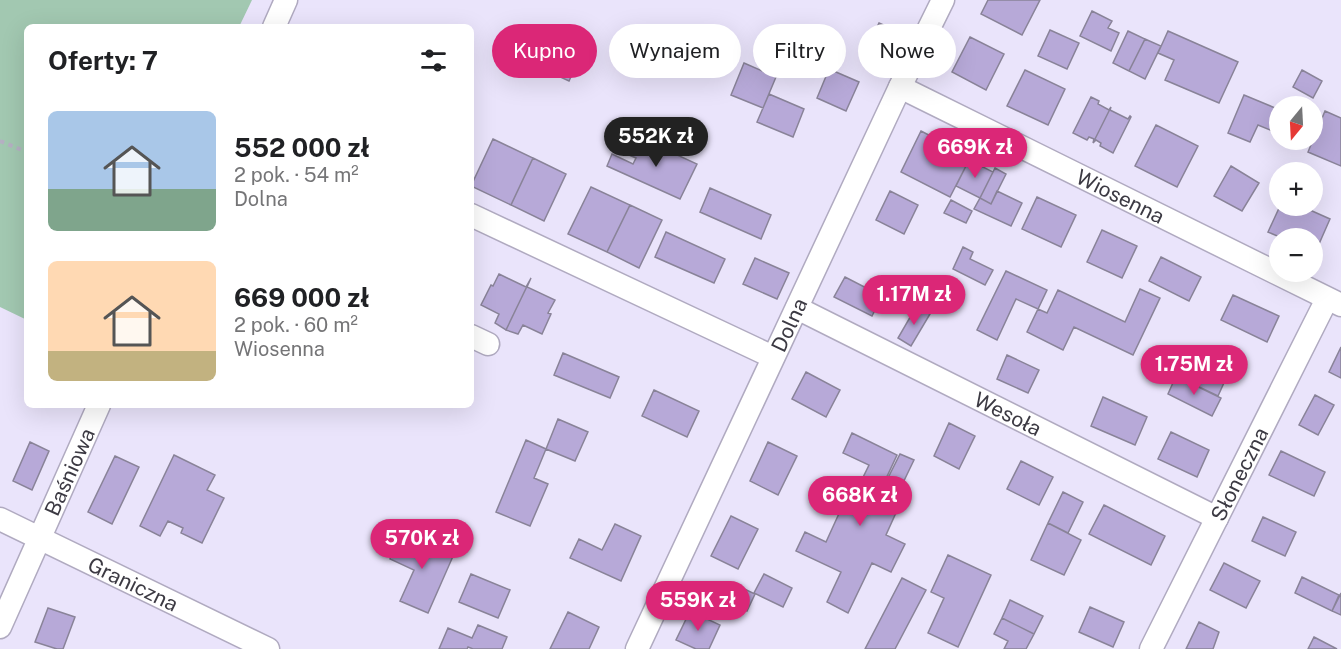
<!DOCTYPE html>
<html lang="pl">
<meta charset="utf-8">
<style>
:root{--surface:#fff;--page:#f6f6f6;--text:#202124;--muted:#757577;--accent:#db2777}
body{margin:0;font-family:"Public Sans",sans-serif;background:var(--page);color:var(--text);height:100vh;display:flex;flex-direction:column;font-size:22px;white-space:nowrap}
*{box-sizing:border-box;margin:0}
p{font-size:20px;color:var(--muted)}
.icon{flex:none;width:33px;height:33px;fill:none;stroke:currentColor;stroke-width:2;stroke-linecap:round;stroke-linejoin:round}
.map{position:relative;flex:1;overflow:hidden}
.details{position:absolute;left:24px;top:24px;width:450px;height:384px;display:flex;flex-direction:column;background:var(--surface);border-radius:9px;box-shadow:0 6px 24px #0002}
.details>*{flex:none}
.guide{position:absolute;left:492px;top:24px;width:570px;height:54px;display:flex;gap:12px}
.needle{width:39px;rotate:198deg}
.fabs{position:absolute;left:1269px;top:96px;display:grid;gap:12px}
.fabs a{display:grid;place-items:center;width:54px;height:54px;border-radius:50%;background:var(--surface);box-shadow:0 6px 24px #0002;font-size:30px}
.price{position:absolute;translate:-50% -51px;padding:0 14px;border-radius:21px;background:var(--accent);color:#fff;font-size:20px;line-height:39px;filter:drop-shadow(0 2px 3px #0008)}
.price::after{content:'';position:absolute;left:50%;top:36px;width:18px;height:14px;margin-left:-9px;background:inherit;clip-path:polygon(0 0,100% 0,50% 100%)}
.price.active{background:#222;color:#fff}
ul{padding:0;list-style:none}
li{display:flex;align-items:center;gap:18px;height:150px;padding:0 24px}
li span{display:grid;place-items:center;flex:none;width:168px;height:120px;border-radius:9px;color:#555}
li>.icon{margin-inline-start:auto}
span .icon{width:72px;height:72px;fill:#fffc;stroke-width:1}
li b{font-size:26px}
h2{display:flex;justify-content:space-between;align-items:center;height:72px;padding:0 24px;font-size:26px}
.tag{padding:0 21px;border-radius:27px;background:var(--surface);box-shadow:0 6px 24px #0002;font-size:21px;line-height:54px}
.tag.active{background:var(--accent);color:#fff}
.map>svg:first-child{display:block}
</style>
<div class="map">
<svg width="1341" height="649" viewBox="0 0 1341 649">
<rect width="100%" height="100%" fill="#eae4fb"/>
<!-- green -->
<path fill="#a2c8b1" d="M0,0H252L239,27H27V320L0,307Z"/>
<!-- building -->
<path fill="#b7a9d8" stroke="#898398" stroke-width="1.5" d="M988,0H1040L1022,35L981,14Z
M1092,11L1112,21L1108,28L1119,33L1111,51L1080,36Z
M879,23L908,36L899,55L870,42Z
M1050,30L1079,43L1067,69L1038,56Z
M1128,31L1145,39L1129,71L1113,63Z
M1168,31L1238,62L1219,103L1165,80L1174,60L1158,53Z
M970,37L1004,54L986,90L952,72Z
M1145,39L1161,46L1145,79L1129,71Z
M543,40L580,57L569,81L532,64Z
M744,63L776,77L763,108L731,95Z
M829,69L859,82L846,111L817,98Z
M1025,70L1065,89L1048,125L1007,106Z
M1302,70L1322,81L1313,98L1293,87Z
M769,94L804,109L793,137L757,122Z
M1244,95L1280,110V134L1258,125L1250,142L1228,133Z
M1091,97L1099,101L1098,104L1109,110L1111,107L1093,143L1094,139L1089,137L1087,140L1073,133Z
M1111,107L1110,110L1128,119L1130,116L1131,117L1113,153L1100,146L1101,143L1096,140L1093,143Z
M1325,111L1341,118V166L1308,152Z
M1156,125L1198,146L1177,187L1135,166Z
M921,131L948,145L946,149L969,160L950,197L901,172Z
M636,136L697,164L680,199L607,166L612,154L633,164L636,158L629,155Z
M493,139L533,158L511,205L471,186Z
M533,158L566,174L544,221L511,205Z
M969,160L993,172L980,198L956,186Z
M1231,166L1259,183L1242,211L1214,196Z
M995,168L1006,174L991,204L980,198Z
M591,187L630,205L607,252L568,234Z
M710,188L771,215L761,239L700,212Z
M890,191L918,205L904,234L876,220Z
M997,191L1022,203L1011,226L974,209L980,198L991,204Z
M1037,197L1076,215L1061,247L1022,229Z
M951,200L972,211L966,223L944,213Z
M630,205L662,220L639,268L607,252Z
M1280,206H1301L1330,219L1315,253L1312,252V238H1282L1268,232Z
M1102,230L1137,246L1122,278L1087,262Z
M666,232L725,259L714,283L655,257Z
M963,247L973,252L970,259L993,270L985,285L953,269Z
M1161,257L1201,277L1189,301L1149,281Z
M755,258L789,273L777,299L743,284Z
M1006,271L1047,290L1038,309L1016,299L997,340L977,330Z
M499,274L526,287L531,278L506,330L495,323L499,314L481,305L491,285L493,286Z
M845,277L882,296L872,316L834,297Z
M531,278L527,287L555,300L548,313L551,314L542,334L523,325L518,334L506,330Z
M1140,289L1160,298L1133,355L1074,327L1063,350L1027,332L1038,309L1047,313L1058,290L1125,322Z
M1233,295L1279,316L1267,342L1221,320Z
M916,307L930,314L911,346L898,338Z
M1341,347V378L1329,372Z
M563,353L619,377L610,398L554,375Z
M1007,355L1039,370L1028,393L997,379Z
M1183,356L1227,376L1218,396L1174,375Z
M806,372L840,390L826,417L792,399Z
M1176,376L1221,398L1212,416L1168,394Z
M654,390L699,411L687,437L642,416Z
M1315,395L1334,405L1318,435L1299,425Z
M1103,397L1147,417L1135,445L1091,426Z
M558,419L588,432L575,461L546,449Z
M949,423L975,436L959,469L934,456Z
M1171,432L1209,450L1197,477L1158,459Z
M852,433L897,455L883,485L904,495L886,535L905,544L891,572L872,563L848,613L827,602L841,572L796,551L805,532L826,542L842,507L847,510L869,465L843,453Z
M526,440L546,449L534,478L548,484L530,526L496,512Z
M30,442L49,451L32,490L13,481Z
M768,442L797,456L778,495L750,481Z
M1281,451L1325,472L1314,496L1269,475Z
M900,454L914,460L900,489L886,482Z
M174,455L215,475L207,490L224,498L202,543L181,533L183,528L168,521L160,536L140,526Z
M115,456L139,467L112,524L88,512Z
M1021,461L1053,477L1039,505L1007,489Z
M1063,492L1083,502L1068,533L1048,523Z
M1104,505L1165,536L1151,565L1089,534Z
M731,516L758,529L738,569L711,556Z
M1263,517L1296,532L1285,556L1252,541Z
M1048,523L1081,540L1064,575L1031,560Z
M615,524L641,536L621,581L570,558L579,539L602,550Z
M403,531L454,554L428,613L400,601L414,570L390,559Z
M948,555L991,575L958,647L928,633L944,598L931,592Z
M1224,563L1260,581L1246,608L1210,590Z
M471,574L510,590L498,618L459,602Z
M764,574L792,588L783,607L754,593Z
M1302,577L1339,595L1332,611L1295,593Z
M902,578L926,590L895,649H865Z
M730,582L755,594L747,611L722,598Z
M1341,593V615L1332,611Z
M1010,600L1043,616L1034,634L1002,618Z
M1090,607L1124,622L1113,647L1079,632Z
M48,608L75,617L63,649H57L35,642Z
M690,611L720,625L709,649H696L676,640Z
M568,612L599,627L589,649H550Z
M1002,618L1034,634L1026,649H1004L1008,641L994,634Z
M1199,622L1219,632L1213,649H1186Z
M478,625L507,637L502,649H473L468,647L467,649H439L448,628L472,638Z
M1314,637L1337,649H1308Z"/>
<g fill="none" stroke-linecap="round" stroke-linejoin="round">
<defs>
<g id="minor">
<path d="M274,27L286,0"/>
<path id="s1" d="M900,87L1341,305"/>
<path d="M471,215L773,357"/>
<path id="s2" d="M797,308L1217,518"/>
<path d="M471,336L488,344"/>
<path id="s3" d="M0,519L268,649"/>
<path id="s4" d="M0,627L99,405"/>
<path id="s5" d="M637,649L900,87L943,0"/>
<path id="s6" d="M1151,649L1327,299"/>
</g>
</defs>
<!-- minor casing -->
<use href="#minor" stroke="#b0aac0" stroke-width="25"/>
<!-- path -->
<path stroke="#b5b0c3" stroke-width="4" stroke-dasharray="4.5 4.5" stroke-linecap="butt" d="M0,141L27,152"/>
<!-- minor -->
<use href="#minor" stroke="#fff" stroke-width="22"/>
</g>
<g text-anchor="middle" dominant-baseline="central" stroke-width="6" stroke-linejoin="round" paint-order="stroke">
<!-- street labels -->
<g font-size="21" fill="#3c3a43" stroke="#f6f4fd">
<text stroke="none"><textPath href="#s1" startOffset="246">Wiosenna</textPath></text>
<text stroke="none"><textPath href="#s5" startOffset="358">Dolna</textPath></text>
<text stroke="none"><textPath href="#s2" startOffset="236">Wesoła</textPath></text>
<text stroke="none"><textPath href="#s4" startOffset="170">Baśniowa</textPath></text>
<text stroke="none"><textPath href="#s6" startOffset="196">Słoneczna</textPath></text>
<text stroke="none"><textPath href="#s3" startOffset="148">Graniczna</textPath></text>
</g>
</g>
</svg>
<div class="fabs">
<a><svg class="needle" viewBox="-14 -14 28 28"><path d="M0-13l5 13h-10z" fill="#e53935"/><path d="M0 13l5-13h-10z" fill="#757577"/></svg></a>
<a>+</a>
<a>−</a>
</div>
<b class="price active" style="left:656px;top:168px">552K zł</b>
<b class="price" style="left:975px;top:179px">669K zł</b>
<b class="price" style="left:914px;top:326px">1.17M zł</b>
<b class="price" style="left:1194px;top:396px">1.75M zł</b>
<b class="price" style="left:860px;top:527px">668K zł</b>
<b class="price" style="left:422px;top:570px">570K zł</b>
<b class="price" style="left:698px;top:632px">559K zł</b>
<div class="guide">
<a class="tag active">Kupno</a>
<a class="tag">Wynajem</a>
<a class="tag">Filtry</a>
<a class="tag">Nowe</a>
</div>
<section class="details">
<h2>Oferty: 7<svg class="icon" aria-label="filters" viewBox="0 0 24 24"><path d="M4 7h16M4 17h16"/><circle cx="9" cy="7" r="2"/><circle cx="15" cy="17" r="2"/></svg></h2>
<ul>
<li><span style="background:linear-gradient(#a9c7e8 65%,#7fa58c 0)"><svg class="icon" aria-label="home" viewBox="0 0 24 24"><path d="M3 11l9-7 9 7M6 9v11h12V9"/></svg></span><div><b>552 000 zł</b><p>2 pok. · 54 m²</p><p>Dolna</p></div></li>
<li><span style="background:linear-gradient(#ffd9b3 75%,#c2b280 0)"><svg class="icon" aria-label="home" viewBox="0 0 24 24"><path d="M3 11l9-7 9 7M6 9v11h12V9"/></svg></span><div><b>669 000 zł</b><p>2 pok. · 60 m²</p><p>Wiosenna</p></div></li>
</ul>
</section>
</div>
